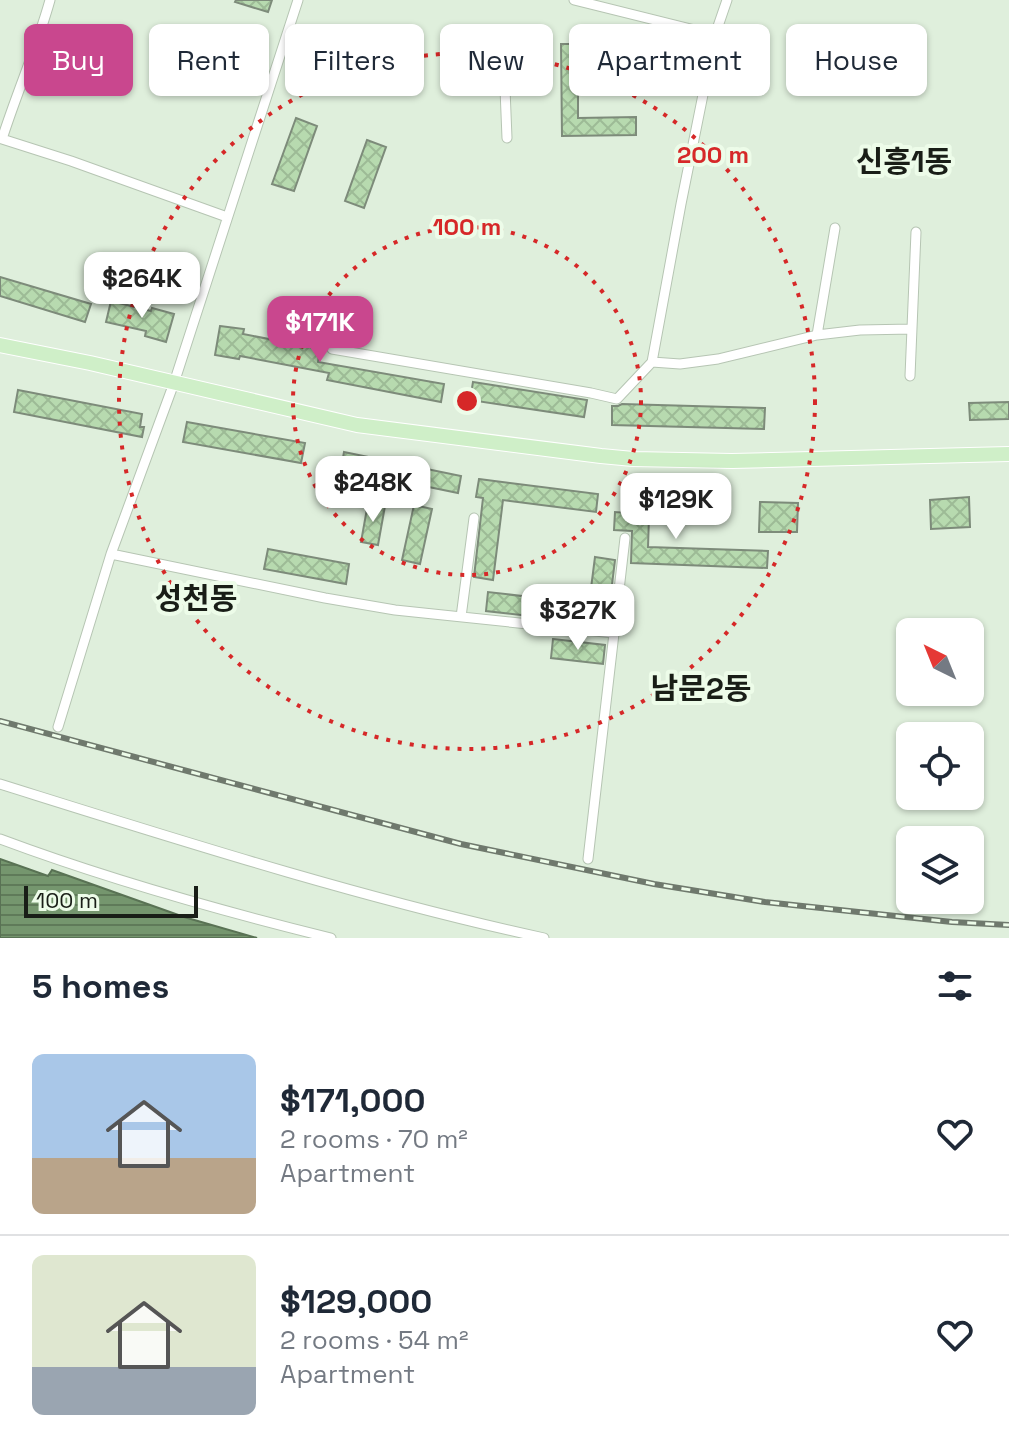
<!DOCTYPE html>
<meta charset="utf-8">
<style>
:root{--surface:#fff;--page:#f6f6f7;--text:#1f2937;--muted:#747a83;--line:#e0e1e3;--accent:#c9478e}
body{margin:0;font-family:"Space Grotesk","Noto Sans KR",sans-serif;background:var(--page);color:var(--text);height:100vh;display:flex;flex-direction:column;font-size:30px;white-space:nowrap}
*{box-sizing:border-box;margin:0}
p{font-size:26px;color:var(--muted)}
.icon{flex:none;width:44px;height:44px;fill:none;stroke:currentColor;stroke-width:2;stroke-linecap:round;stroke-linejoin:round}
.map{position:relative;height:938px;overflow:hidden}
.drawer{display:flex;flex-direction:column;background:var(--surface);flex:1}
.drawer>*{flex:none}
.hud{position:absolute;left:24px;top:24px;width:962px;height:72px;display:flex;gap:16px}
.needle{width:52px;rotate:317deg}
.controls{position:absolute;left:896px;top:618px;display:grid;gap:16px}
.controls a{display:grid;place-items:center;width:88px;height:88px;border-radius:12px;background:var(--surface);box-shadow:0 2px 6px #0004;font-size:40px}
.scale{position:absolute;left:24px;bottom:20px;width:174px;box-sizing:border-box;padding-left:8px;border:4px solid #191e17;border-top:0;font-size:22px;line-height:28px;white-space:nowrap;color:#191e17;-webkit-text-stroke:6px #edfce9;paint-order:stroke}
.price{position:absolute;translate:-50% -68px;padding:0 18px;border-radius:16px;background:#fff;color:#222;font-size:26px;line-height:52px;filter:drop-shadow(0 2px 4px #0008)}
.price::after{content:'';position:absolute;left:50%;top:48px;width:24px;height:18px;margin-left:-12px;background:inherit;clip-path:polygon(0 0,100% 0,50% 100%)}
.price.selected{background:var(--accent);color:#fff}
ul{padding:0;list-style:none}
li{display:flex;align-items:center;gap:24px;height:200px;padding:0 32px}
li+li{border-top:2px solid var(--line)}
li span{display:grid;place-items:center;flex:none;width:224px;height:160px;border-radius:12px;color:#555}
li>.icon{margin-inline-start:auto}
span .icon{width:96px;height:96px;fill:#fffc;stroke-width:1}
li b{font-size:34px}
h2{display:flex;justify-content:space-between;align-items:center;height:96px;padding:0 32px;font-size:34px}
.chip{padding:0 28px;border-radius:12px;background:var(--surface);box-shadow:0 2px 6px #0004;font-size:28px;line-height:72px}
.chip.selected{background:var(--accent);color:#fff}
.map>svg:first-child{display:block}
</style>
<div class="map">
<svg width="1009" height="938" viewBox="0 0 1009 938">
<defs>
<pattern id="water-rules" width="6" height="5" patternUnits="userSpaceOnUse" patternTransform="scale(2)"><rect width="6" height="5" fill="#75966e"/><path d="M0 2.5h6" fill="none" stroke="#5f7a59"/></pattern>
<pattern id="building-cross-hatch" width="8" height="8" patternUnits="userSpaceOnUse" patternTransform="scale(2)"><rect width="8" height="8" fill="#b7daaf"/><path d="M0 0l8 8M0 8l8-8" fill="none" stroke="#9dbb96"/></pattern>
</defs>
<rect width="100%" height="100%" fill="#dfefdc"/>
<!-- water -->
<path fill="url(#water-rules)" stroke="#597254" stroke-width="2" d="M0,859L48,876L52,870L184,917L257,938H0Z"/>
<!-- building -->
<path fill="url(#building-cross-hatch)" stroke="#7d8b7a" stroke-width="2" d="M236,0H272L268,12L235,2Z
M586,42L651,50L649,65L578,56V118L636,117V135L562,136L561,44H585Z
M296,118L317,126L294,191L272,184Z
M367,140L386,147L364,208L345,201Z
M0,277L91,304L85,322L0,296Z
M111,301L151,311L152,308L174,314L166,342L145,336L146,331L106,322Z
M220,326L244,329L243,334L320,349L318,362L444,384L441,402L327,380L329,373L240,356L239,359L215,355Z
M473,382L587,400L584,417L470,400Z
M18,390L142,414L140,427H144L142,437L14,412Z
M1009,402V419L970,420L969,403Z
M622,404L765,408L764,429L612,425V406H618Z
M187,422L305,443L301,463L183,442Z
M344,452L461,476L458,493L341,469Z
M479,479L598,494L596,512L503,500L493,580L474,577L483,498L476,497Z
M629,496L666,498L665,518L649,517L648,547L768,551L767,568L631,563L632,531L614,530L615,512L628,513Z
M969,497L970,527L931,529L930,500Z
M760,502L798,503L797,532H759Z
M368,503L385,506L378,545L361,542Z
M414,505L432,509L420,564L402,560Z
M268,549L349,564L346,584L264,569Z
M595,557L615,560L607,625L486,611L488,592L589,604Z
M553,639L605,645L603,664L551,658Z"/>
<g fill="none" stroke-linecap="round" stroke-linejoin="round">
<defs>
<path id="street" d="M50,0C37,47 17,92 2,139L71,161L227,217
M574,0L715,35
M504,64L507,138
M817,335L835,228
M332,349L591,393L617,399L652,362L681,204L715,35L727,0
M652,362L680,364L718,359L817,335L860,330L912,329
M910,376L916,232
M111,554L325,598L395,610L614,633
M461,617L474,518
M58,727L111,554L174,383L298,0
M0,784C179,840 360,898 544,938
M0,839C107,879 221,911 331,938
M588,859L625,538"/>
<path id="primary" d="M0,345L90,363L357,425L601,456L633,459L732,461L1009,454"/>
</defs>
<!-- street casing -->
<use href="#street" stroke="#b6c5b3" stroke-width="11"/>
<!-- primary casing -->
<use href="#primary" stroke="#fff" stroke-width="16"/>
<!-- street -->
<use href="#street" stroke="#fff" stroke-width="9"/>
<!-- primary -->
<use href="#primary" stroke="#cfefc8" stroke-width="14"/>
<defs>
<path id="rail" d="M0,721L461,844L654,884L765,902L952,922L1009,925"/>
</defs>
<!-- rail casing -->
<use href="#rail" stroke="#6f796d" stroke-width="6"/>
<!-- rail -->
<use href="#rail" stroke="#edfce9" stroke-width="3" stroke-dasharray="9" stroke-linecap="butt"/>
</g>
<!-- distance rings -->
<g fill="none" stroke="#d62828" stroke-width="4" stroke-dasharray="4 8">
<circle cx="467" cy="401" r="174"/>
<circle cx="467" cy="401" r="348"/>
</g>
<g text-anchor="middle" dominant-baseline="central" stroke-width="8" stroke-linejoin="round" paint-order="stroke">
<!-- neighbourhood labels -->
<g font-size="30" font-weight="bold" fill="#191e17" stroke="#edfce9">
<text x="904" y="161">신흥1동</text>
<text x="196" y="598">성천동</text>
<text x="701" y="688">남문2동</text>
</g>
</g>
<circle cx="467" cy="401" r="12" fill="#d62828" stroke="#edfce9" stroke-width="4"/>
<g font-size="24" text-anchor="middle" font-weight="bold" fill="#d62828" stroke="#edfce9" stroke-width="8" stroke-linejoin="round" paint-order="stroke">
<text x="713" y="163">200 m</text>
<text x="467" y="235">100 m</text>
</g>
</svg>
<div class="controls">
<a><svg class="needle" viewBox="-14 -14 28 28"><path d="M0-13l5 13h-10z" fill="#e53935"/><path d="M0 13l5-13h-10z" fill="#747a83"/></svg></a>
<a><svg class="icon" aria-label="locate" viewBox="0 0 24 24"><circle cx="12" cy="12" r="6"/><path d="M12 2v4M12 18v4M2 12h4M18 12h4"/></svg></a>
<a><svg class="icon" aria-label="layers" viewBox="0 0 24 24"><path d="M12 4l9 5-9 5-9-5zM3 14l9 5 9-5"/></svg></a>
</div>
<div class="scale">100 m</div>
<b class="price" style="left:142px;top:320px">$264K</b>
<b class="price selected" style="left:320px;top:364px">$171K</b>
<b class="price" style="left:373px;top:524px">$248K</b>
<b class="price" style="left:676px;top:541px">$129K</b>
<b class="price" style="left:578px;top:652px">$327K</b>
<div class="hud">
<a class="chip selected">Buy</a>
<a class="chip">Rent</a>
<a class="chip">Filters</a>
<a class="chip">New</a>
<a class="chip">Apartment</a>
<a class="chip">House</a>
</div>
</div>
<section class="drawer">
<h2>5 homes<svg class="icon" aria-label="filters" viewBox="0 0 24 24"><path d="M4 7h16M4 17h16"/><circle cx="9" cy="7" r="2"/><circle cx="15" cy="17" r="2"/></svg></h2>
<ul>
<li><span style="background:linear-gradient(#a9c7e8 65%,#b9a48a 0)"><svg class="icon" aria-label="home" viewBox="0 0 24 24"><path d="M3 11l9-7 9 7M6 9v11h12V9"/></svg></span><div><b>$171,000</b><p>2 rooms · 70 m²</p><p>Apartment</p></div><svg class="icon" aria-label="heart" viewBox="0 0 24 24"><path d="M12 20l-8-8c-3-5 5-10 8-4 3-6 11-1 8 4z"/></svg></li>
<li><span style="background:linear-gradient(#dfe7d0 70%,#9aa5b1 0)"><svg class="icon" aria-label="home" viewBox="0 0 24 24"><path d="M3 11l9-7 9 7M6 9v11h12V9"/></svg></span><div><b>$129,000</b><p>2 rooms · 54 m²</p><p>Apartment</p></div><svg class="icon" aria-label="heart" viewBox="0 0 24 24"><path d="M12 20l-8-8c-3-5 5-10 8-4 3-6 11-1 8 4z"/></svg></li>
</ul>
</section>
